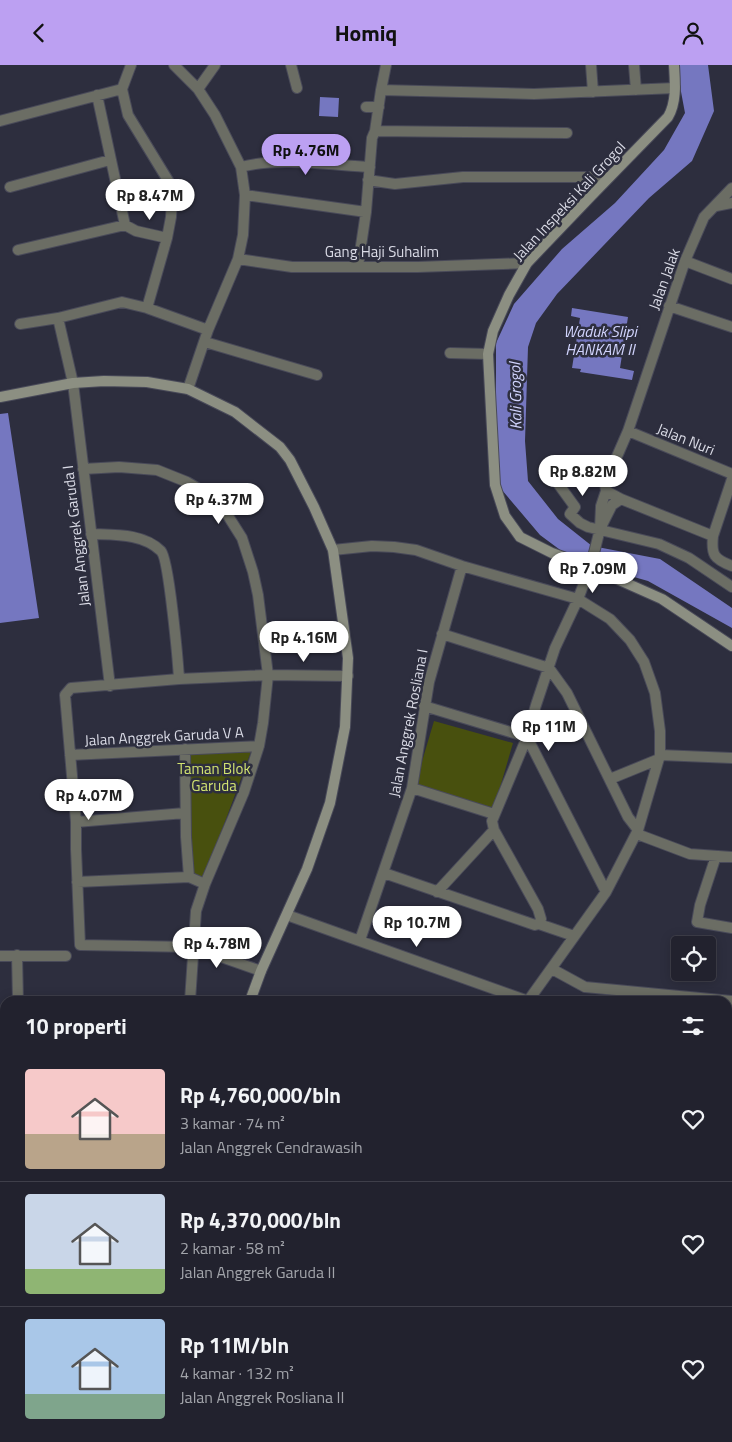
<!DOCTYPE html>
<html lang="id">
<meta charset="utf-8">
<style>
:root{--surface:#22222e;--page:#2e2f3a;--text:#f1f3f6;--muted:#a2a4aa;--line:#3f3f4a;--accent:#bca0f2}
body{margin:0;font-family:"Titillium Web",sans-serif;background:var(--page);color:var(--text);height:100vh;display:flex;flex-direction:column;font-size:19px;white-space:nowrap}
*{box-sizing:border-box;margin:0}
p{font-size:16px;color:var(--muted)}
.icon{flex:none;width:28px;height:28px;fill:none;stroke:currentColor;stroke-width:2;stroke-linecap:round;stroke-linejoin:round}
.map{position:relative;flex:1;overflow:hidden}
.side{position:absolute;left:0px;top:931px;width:732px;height:446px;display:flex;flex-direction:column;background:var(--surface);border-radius:15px 15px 0 0;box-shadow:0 2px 12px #0003,0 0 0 1px var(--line)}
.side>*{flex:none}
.controls{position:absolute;left:671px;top:871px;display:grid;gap:10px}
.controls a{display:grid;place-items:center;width:45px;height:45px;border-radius:5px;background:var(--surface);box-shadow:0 2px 12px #0003,0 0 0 1px var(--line);font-size:25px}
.price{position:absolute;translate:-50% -42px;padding:0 11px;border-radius:18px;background:#fff;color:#222;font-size:16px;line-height:32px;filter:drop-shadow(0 1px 2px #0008)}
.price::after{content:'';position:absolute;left:50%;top:30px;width:15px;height:11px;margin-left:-8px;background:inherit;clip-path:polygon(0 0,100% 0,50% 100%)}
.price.selected{background:var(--accent);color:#111}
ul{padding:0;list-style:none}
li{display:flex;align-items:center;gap:15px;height:125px;padding:0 25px}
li+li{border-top:1px solid var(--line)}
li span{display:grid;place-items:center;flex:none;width:140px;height:100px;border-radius:5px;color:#555}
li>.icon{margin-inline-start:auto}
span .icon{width:60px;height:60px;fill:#fffc;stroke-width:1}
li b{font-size:21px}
h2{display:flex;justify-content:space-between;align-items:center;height:60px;padding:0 25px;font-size:21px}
header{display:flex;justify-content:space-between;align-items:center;height:65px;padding:0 25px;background:var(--accent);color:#111;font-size:22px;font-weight:700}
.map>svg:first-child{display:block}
</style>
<header><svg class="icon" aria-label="back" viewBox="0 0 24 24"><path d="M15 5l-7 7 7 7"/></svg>Homiq<svg class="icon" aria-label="person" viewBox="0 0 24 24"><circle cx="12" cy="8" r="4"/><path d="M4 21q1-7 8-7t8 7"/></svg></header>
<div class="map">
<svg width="732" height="1377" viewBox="0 0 732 1377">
<rect width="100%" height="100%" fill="#2d2e3e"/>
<!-- green -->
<path fill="#48500e" d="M434,656L513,678L494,743L415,720Z
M252,684L203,816L190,810L192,776L185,686Z"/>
<!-- water -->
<path fill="#7577c0" d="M676,0H708L714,46L692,96L649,133L557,229L536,258L528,282L525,376L528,416L558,454L592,481L660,494L732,543V563L648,516L592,500L567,490L540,470L496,418V278L514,239L562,184L615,138L664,85L685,48Z
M320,32L339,33L338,52L319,51Z
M572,243L628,252L620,303L634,306L632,315L580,307L581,304L572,303L580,253L571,251Z
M8,348L39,553L0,558V349Z"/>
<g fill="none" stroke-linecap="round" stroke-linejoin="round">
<defs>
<path id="street" d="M131,0L122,24L128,50L169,117L172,134L171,152L167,173L147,243
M174,0L198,24L215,50L241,102L245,130L243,170L238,194L208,265L188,324
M291,0L297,23
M591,0L593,27
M634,0L636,25
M198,24L215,0
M381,25L534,29L675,23
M97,30L125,160
M366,42H379
M0,56L122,24
M375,66L567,68
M241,102C278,92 331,100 370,102
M368,115L395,119L463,112H609
M10,122L110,95
M245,130L366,147
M716,141L732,138
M18,185L125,160L136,166L167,173
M238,194L292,202H418L527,198
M685,196L732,214
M358,201L366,147L372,73L375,66L381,25L386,0
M669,241L732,262
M58,253L73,318L110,621
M20,259L58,253L122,237L147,243L208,265
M205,277L317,310
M450,288L488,289
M628,366L732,409
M83,404L119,402L157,405L187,417L218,435L242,473L253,507L258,530L268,610L263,658L259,681L244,727L205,819L196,846L190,936
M554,413L575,442L570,449L580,458L588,462L659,479L689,493L732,522
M732,414L713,471C711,490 714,494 732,501
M602,460L612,440L621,434
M91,469C114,470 143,468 161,486C169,494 178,597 179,614
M713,471L621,434L606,426L605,419L628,366L685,196L704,152L732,123
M442,569L549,603L567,628L628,752L638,765
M424,641L527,672L606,827
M185,684L186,772L189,812
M70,690L259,681
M660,690L732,693
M610,714L659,694
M412,723L494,749
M76,757L185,748
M637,769L690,789L732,792
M716,791L700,840L697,857L732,863
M384,808L535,860L539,859L574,871
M77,817L189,812L205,819
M437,827L494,765
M287,850L528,936L606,827L638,765L660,690V666L655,628L644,597L630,575L610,554L578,534L462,501L416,485L394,482L372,481L333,485
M539,859L541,854L538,844L494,765L492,756L527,672L536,640L555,583L578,534L591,500L600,464L601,441L606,426
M360,875L412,723L429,617L462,501
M17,890L18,936
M0,891H66
M552,904L585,922L732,936
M261,906L193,882L80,880L76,784V757L65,630L71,623L179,614L268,610L348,611
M728,1021L732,1022
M728,1054H732
M728,1101H732
M728,1194L732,1195
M728,1285L732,1286
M0,1302H5
M653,1373V1372
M353,1377V1372
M431,1377V1372
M508,1377L509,1372"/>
<path id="secondary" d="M674,0C675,17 677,37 668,52L592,130L527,198L509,230L493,266L488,289L495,420L505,451L520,472L552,488L590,502L662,534L732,581
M0,332L73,318L104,316L147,317L188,324L235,347L280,382L290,395L314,442L333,485L348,593L345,662L330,738L307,804L261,906L250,936
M728,1350L732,1342
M171,1377V1372
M714,1377L716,1372"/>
</defs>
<!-- street casing -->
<use href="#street" stroke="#494a59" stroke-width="12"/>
<!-- secondary casing -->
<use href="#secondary" stroke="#494a59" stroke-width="12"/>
<!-- street -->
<use href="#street" stroke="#6b6d64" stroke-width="10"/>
<!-- secondary -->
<use href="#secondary" stroke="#8c8f82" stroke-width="10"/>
</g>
<g text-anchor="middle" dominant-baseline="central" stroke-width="5" stroke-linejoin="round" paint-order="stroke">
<!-- street labels -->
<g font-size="15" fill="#dadbe6" stroke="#2d2e3e">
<text transform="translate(569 136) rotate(-47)">Jalan Inspeksi Kali Grogol</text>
<text x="382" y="186">Gang Haji Suhalim</text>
<text transform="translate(664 214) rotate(-70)">Jalan Jalak</text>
<text transform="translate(686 374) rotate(22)">Jalan Nuri</text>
<text transform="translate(76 471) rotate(-97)">Jalan Anggrek Garuda I</text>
<text transform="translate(408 658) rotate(-79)">Jalan Anggrek Rosliana I</text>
<text transform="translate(164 671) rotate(-3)">Jalan Anggrek Garuda V A</text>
</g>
<!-- park labels -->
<g font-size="15" fill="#d1e270" stroke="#2d2e3e">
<text x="214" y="703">Taman Blok<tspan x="214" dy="17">Garuda</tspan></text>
</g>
<!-- water labels -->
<g font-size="16" font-style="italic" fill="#d1d4fd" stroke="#2d2e3e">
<text x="600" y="266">Waduk Slipi<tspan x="600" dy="18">HANKAM II</tspan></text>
<text transform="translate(515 331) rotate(-91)">Kali Grogol</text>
</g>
</g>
</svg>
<div class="controls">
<a><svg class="icon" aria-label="locate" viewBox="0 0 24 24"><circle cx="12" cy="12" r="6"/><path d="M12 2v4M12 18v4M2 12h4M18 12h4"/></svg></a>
</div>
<b class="price selected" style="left:306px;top:111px">Rp 4.76M</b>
<b class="price" style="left:150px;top:156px">Rp 8.47M</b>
<b class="price" style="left:583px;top:432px">Rp 8.82M</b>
<b class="price" style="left:219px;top:460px">Rp 4.37M</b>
<b class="price" style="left:593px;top:529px">Rp 7.09M</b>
<b class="price" style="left:304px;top:598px">Rp 4.16M</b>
<b class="price" style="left:549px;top:687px">Rp 11M</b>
<b class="price" style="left:89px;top:756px">Rp 4.07M</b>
<b class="price" style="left:417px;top:883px">Rp 10.7M</b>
<b class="price" style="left:217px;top:904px">Rp 4.78M</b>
<section class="side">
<h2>10 properti<svg class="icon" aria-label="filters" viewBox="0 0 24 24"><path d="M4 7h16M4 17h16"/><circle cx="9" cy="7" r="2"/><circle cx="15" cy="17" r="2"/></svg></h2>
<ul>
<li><span style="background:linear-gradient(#f6c9c9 65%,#b9a48a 0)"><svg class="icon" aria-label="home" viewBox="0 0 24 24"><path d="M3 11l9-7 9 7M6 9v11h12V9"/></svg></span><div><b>Rp 4,760,000/bln</b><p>3 kamar · 74 m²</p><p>Jalan Anggrek Cendrawasih</p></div><svg class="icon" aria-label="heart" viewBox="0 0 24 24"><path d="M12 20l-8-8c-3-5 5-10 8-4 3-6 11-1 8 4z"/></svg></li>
<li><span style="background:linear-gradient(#c9d6e8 75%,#8fb573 0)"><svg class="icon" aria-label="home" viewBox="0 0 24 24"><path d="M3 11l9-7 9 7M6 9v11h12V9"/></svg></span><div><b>Rp 4,370,000/bln</b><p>2 kamar · 58 m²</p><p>Jalan Anggrek Garuda II</p></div><svg class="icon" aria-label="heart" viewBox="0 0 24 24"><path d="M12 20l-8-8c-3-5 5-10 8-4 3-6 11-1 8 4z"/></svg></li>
<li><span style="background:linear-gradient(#a9c7e8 75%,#7fa58c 0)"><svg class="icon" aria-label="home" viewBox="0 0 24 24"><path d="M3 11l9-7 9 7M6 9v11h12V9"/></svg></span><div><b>Rp 11M/bln</b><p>4 kamar · 132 m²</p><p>Jalan Anggrek Rosliana II</p></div><svg class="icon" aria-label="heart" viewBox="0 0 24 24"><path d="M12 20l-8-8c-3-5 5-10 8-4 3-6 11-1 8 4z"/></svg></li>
</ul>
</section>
</div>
